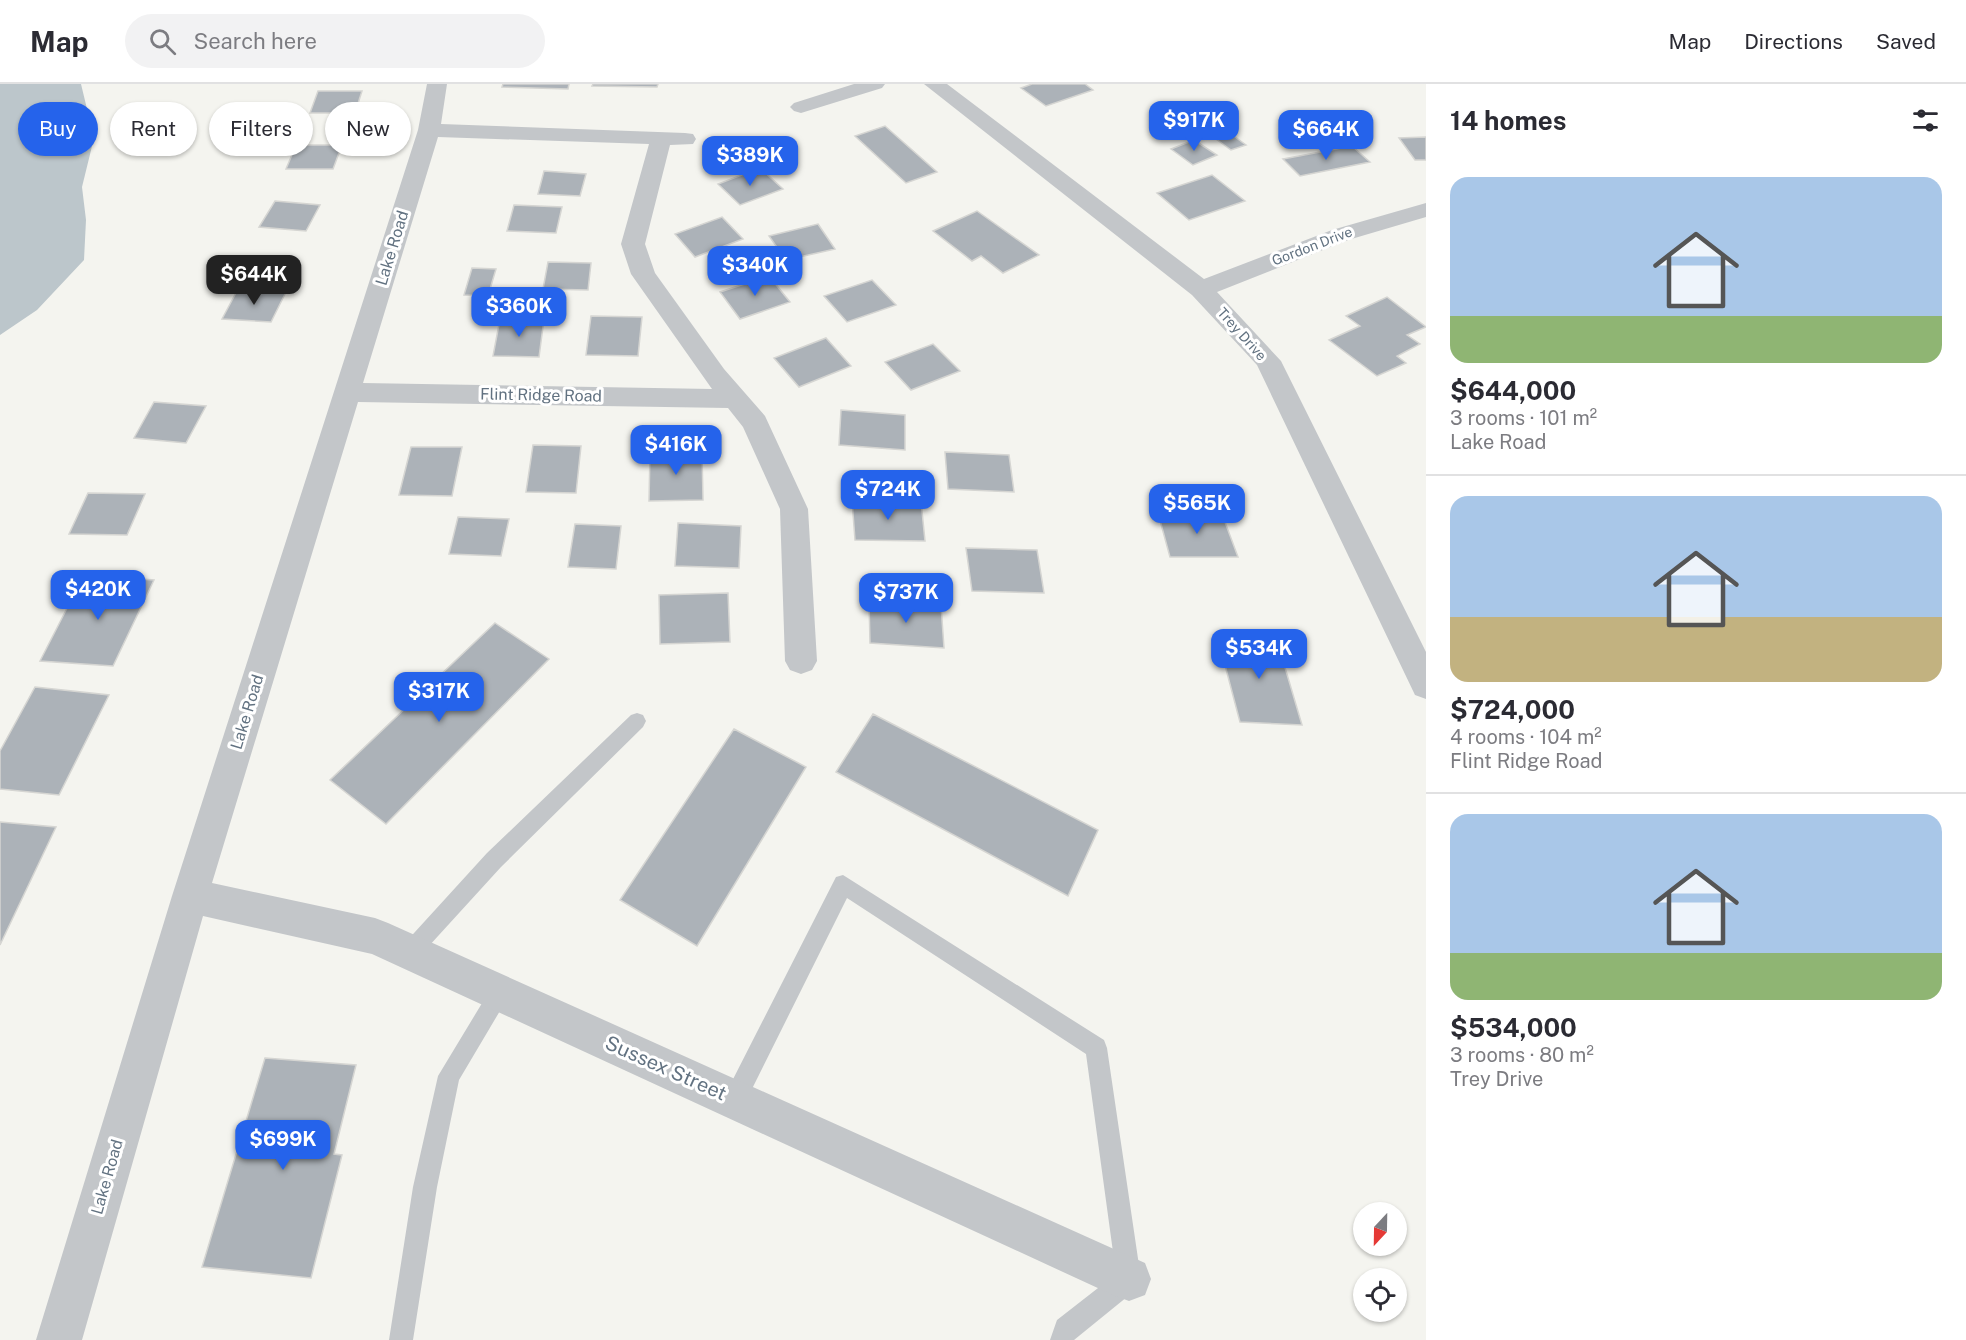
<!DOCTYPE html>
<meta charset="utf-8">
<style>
:root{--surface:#fff;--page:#f2f2f3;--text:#2b2b33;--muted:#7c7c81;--line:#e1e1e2;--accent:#2563eb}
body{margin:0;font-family:"Public Sans",sans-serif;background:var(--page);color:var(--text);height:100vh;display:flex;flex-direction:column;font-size:22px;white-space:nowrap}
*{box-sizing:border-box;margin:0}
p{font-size:20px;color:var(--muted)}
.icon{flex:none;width:33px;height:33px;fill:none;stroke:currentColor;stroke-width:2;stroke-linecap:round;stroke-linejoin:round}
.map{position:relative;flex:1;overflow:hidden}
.details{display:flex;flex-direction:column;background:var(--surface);width:540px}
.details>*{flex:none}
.top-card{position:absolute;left:18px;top:18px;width:570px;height:54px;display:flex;gap:12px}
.needle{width:39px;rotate:202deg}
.buttons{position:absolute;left:1353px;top:1118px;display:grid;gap:12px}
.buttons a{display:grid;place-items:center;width:54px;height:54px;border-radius:50%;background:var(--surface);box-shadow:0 2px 4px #0004;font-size:30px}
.price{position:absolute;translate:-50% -51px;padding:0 14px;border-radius:12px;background:var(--accent);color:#fff;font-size:20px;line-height:39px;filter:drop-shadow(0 2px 3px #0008)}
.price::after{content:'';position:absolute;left:50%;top:36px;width:18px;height:14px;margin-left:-9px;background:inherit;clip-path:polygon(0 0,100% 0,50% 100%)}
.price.selected{background:#222;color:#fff}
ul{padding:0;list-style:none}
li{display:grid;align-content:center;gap:12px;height:318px;padding:0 24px}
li+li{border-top:2px solid var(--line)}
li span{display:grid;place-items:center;height:186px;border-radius:18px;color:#555}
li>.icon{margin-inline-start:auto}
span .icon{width:108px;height:108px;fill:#fffc;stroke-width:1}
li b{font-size:26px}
h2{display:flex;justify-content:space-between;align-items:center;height:72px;padding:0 24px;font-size:26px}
.pill{padding:0 21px;border-radius:27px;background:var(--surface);box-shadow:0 2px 4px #0004;font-size:21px;line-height:54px}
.pill.selected{background:var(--accent);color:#fff}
header{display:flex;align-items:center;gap:36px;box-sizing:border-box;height:84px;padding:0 30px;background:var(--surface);border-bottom:2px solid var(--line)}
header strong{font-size:28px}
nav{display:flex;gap:33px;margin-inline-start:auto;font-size:21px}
.search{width:420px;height:54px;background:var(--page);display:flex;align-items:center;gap:15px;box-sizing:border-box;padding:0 21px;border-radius:33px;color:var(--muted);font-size:22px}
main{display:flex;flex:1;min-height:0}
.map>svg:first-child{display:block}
</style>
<header>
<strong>Map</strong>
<div class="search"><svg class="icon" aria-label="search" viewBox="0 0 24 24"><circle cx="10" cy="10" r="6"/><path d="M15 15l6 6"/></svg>Search here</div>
<nav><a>Map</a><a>Directions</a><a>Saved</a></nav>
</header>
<main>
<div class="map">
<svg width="1426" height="1256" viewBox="0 0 1426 1256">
<rect width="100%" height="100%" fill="#f4f4ef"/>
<!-- water -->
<path fill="#bcc6cb" d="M0,0H81L94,54L82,103L86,136L84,176L37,226L0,251Z"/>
<!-- building -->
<path fill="#acb2b8" stroke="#d5d5d2" stroke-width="1.5" d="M503,0H569L568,5L502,3Z
M593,0H658L657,3L592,2Z
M1032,0H1085L1093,6L1046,22L1021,4Z
M318,7H362L355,29H310Z
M885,42L937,88L906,99L855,52Z
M1231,50L1246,61L1231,66L1216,55Z
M1426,53V76H1415L1399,54Z
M1194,56L1217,71L1193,81L1171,65Z
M296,61H342L333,85H286Z
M1352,62L1370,78L1300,92L1283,75Z
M760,84L783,105L740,121L718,100Z
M544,87L586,90L580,112L538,110Z
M1212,91L1245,117L1189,136L1157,109Z
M275,117L320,121L306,147L259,143Z
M514,121L562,123L556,149L507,147Z
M977,127L1039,171L1003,189L981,172L972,177L933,147Z
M722,133L743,155L695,173L675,150Z
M818,140L835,165L786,176L769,152Z
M548,178L591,179L588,206L543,205Z
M472,184L496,185L488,212L464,211Z
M769,192L790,218L740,235L720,208Z
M872,196L896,221L847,238L824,212Z
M238,205L286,208L271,238L222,235Z
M1387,213L1426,243L1407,251L1420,260L1397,272L1406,279L1377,292L1329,256L1360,242L1346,232Z
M591,232L642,233L638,272L586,271Z
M500,235H544L539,273L493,272Z
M826,254L851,282L799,303L774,274Z
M933,260L960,287L911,306L885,278Z
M154,318L206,322L186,359L134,354Z
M841,326L905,331V366L839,361Z
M533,361L581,362L576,409L526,408Z
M411,363H462L452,412L399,411Z
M650,368H702L703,416L649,417Z
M945,368L1009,371L1014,408L948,405Z
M88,409L145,410L127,451L69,450Z
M852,416L921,417L925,457L855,456Z
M1158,429L1222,430L1238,473H1170Z
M458,433L509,435L501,472L449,470Z
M678,439L741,442L739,484L675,482Z
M575,440L621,442L616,485L568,483Z
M966,464L1037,466L1044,509L972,507Z
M84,491L154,496L113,582L40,577Z
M728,509L730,558L660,560L659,511Z
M869,517L941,521L944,564L870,559Z
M495,539L549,575L386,740L330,696Z
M1217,551L1276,553L1302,641L1240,638Z
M35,603L109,611L59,711L0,705V667Z
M873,630L1098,746L1068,812L836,688Z
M734,645L806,683L697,862L620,816Z
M0,738L56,743L0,861Z
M265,974L356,981L334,1070L342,1071L311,1194L202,1183Z"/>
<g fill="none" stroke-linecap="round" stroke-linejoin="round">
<!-- lane -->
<path fill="#c3c6c9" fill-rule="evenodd" d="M637,629L643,631L646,637L643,643L501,783L418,874L411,877L404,874L401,867L404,860L487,769L631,631Z
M843,791L1104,956L1107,964L1141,1195L1138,1204L1074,1256H1050L1057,1236L1116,1190L1086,970L847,814L743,1023L735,1026L727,1023L724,1015L727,1007L836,793Z
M500,897L507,901L511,908L507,915L459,996L437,1103L413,1256H389L413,1103L438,992L493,901Z"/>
<!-- street -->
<path fill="#c3c6c9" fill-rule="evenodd" d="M427,0H447L441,40L685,49L693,50L696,55L693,60L670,61L645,160L655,189L724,285L765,332L808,425L817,577L812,586L801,590L790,586L785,577L780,425L743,343L728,324L358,318L212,799L375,834L388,839L1145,1179L1151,1195L1145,1211L1129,1217L1113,1211L372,870L203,832L82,1256H36L172,812L418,46ZM438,53L649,60L621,160L631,190L712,305L363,299Z
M854,0H885L882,4L801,29L794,27L790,23L794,19Z
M924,0H947L1204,195L1332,146L1426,119V133L1348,156L1217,208L1281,277L1426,568V615L1415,611L1257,281L1192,211Z"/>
</g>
<g text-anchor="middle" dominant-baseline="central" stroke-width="6" stroke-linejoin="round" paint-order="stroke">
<!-- far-street labels -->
<g font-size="14" fill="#627281" stroke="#fff">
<text transform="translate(1312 162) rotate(-21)">Gordon Drive</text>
<text transform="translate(1242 250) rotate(48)">Trey Drive</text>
</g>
<!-- street labels -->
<g font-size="16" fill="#627281" stroke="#fff">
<text transform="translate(392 164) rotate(-73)">Lake Road</text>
<text transform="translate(541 311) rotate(1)">Flint Ridge Road</text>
<text transform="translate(247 628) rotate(-73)">Lake Road</text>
<text transform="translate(107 1093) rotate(-74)">Lake Road</text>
</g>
<!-- near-street labels -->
<g font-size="20" fill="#627281" stroke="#fff">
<text transform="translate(666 984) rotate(24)">Sussex Street</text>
</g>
</g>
</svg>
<div class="buttons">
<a><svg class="needle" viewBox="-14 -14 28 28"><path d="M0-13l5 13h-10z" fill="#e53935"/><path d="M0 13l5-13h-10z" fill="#7c7c81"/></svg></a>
<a><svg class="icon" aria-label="locate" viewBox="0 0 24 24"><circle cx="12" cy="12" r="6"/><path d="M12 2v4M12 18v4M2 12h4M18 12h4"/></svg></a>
</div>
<b class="price" style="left:1194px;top:68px">$917K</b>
<b class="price" style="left:1326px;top:77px">$664K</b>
<b class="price" style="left:750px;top:103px">$389K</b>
<b class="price" style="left:755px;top:213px">$340K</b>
<b class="price selected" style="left:254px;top:222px">$644K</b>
<b class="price" style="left:519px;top:254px">$360K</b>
<b class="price" style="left:676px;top:392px">$416K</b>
<b class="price" style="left:888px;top:437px">$724K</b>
<b class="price" style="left:1197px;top:451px">$565K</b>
<b class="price" style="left:98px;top:537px">$420K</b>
<b class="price" style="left:906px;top:540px">$737K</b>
<b class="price" style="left:1259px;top:596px">$534K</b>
<b class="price" style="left:439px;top:639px">$317K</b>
<b class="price" style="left:283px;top:1087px">$699K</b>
<div class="top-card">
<a class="pill selected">Buy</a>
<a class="pill">Rent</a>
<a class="pill">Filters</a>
<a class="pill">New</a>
</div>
</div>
<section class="details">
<h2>14 homes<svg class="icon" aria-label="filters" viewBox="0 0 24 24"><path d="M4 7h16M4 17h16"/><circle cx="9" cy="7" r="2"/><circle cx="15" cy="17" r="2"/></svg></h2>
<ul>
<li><span style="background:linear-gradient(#a9c7e8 75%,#8fb573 0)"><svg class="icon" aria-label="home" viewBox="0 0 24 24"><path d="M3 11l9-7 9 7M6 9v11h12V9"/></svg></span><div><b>$644,000</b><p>3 rooms · 101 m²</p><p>Lake Road</p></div></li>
<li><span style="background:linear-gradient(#a9c7e8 65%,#c2b280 0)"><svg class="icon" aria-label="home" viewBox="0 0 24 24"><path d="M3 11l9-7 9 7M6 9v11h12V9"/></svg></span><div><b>$724,000</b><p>4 rooms · 104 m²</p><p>Flint Ridge Road</p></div></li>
<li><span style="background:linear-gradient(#a9c7e8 75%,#8fb573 0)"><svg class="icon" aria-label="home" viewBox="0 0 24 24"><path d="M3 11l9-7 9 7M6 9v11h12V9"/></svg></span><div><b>$534,000</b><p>3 rooms · 80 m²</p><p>Trey Drive</p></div></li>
</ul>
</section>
</main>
